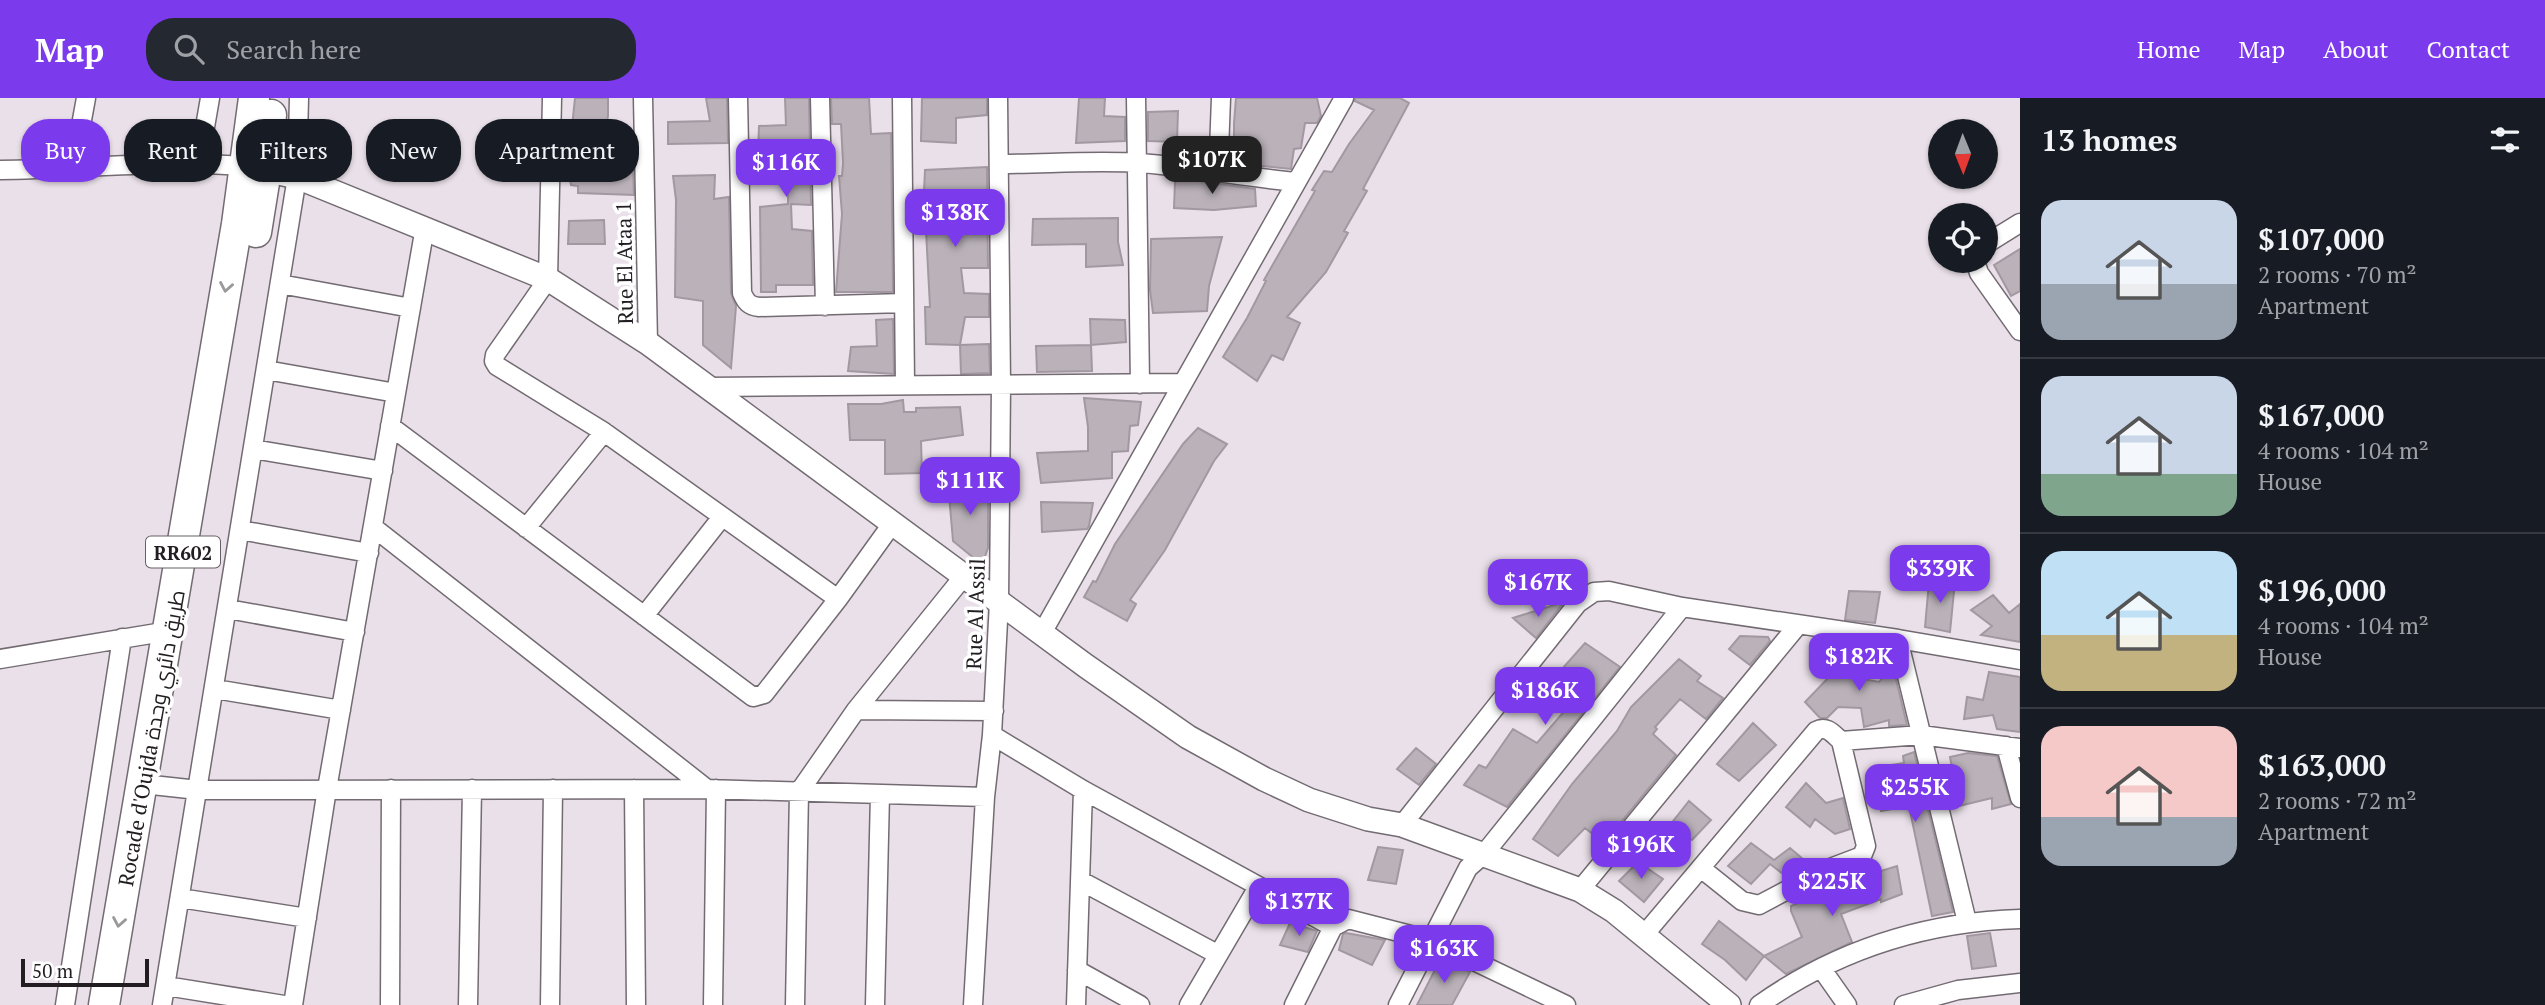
<!DOCTYPE html>
<meta charset="utf-8">
<style>
:root{--surface:#171b24;--page:#242831;--text:#f1f3f6;--muted:#9ea1a6;--line:#363941;--accent:#7c3aed}
body{margin:0;font-family:"PT Serif",Cairo,serif;background:var(--page);color:var(--text);height:100vh;display:flex;flex-direction:column;font-size:26px;white-space:nowrap}
*{box-sizing:border-box;margin:0}
p{font-size:23px;color:var(--muted)}
.icon{flex:none;width:38px;height:38px;fill:none;stroke:currentColor;stroke-width:2;stroke-linecap:round;stroke-linejoin:round}
.map{position:relative;flex:1;overflow:hidden}
.side{display:flex;flex-direction:column;background:var(--surface);width:525px}
.side>*{flex:none}
.banner{position:absolute;left:21px;top:21px;width:665px;height:63px;display:flex;gap:14px}
.needle{width:46px;rotate:179deg}
.buttons{position:absolute;left:1928px;top:21px;display:grid;gap:14px}
.buttons a{display:grid;place-items:center;width:70px;height:70px;border-radius:50%;background:var(--surface);box-shadow:0 2px 5px #0004;font-size:35px}
.scale{position:absolute;left:21px;bottom:18px;width:128px;box-sizing:border-box;padding-left:7px;border:4px solid #211d20;border-top:0;font-size:19px;line-height:24px;white-space:nowrap;color:#211d20;-webkit-text-stroke:5px #fff;paint-order:stroke}
.price{position:absolute;translate:-50% -60px;padding:0 16px;border-radius:14px;background:var(--accent);color:#fff;font-size:23px;line-height:46px;filter:drop-shadow(0 2px 4px #0008)}
.price::after{content:'';position:absolute;left:50%;top:42px;width:21px;height:16px;margin-left:-10px;background:inherit;clip-path:polygon(0 0,100% 0,50% 100%)}
.price.selected{background:#222;color:#fff}
ul{padding:0;list-style:none}
li{display:flex;align-items:center;gap:21px;height:175px;padding:0 21px}
li+li{border-top:2px solid var(--line)}
li span{display:grid;place-items:center;flex:none;width:196px;height:140px;border-radius:21px;color:#555}
li>.icon{margin-inline-start:auto}
span .icon{width:84px;height:84px;fill:#fffc;stroke-width:1}
li b{font-size:30px}
h2{display:flex;justify-content:space-between;align-items:center;height:84px;padding:0 21px;font-size:30px}
.pill{padding:0 24px;border-radius:28px;background:var(--surface);box-shadow:0 2px 5px #0004;font-size:24px;line-height:63px}
.pill.selected{background:var(--accent);color:#fff}
header{display:flex;align-items:center;gap:42px;box-sizing:border-box;height:98px;padding:0 35px;background:var(--accent);color:#fff}
header strong{font-size:33px}
nav{display:flex;gap:38px;margin-inline-start:auto;font-size:24px}
.search{width:490px;height:63px;background:var(--page);display:flex;align-items:center;gap:18px;box-sizing:border-box;padding:0 24px;border-radius:28px;color:var(--muted);font-size:26px}
main{display:flex;flex:1;min-height:0}
.map>svg:first-child{display:block}
</style>
<header>
<strong>Map</strong>
<div class="search"><svg class="icon" aria-label="search" viewBox="0 0 24 24"><circle cx="10" cy="10" r="6"/><path d="M15 15l6 6"/></svg>Search here</div>
<nav><a>Home</a><a>Map</a><a>About</a><a>Contact</a></nav>
</header>
<main>
<div class="map">
<svg width="2020" height="907" viewBox="0 0 2020 907">
<rect width="100%" height="100%" fill="#eae0e9"/>
<!-- building -->
<path fill="#bab1b9" stroke="#a298a1" stroke-width="2" d="M575,0H608V18L604,42L607,70L633,71L634,97L578,95V88L571,87L568,68Z
M706,0H727L728,45L668,46V24L710,23Z
M785,0H809L811,107L791,106L792,131L812,133L813,187H776V194H761L760,109L788,106V79L757,80L759,28L786,27Z
M831,0H869L871,36L891,35L893,194H836L842,116L839,78H842L843,65L841,26H832Z
M922,0H987V17L956,20V45L921,43Z
M1079,0H1105L1104,18L1125,19V43L1076,45Z
M1236,0H1317L1321,18L1317,25H1305L1301,50L1294,51L1291,71L1234,65V25Z
M1355,0H1400L1409,5L1363,91L1367,93L1344,133L1348,135L1326,174L1287,219L1300,225L1283,262L1272,257L1257,283L1223,259L1247,220L1266,183L1264,182L1315,93L1312,92L1324,73L1332,74L1349,46L1374,12L1355,3Z
M1178,13L1177,44L1148,43V14Z
M987,69L988,170H961L964,195L989,196V219H965L960,247L926,246L925,209H930L924,94L925,72Z
M715,77L714,101L729,99L731,195L736,208L731,270L703,247V203L675,199L676,102L673,78Z
M1175,83H1198L1255,91L1256,108L1214,112L1174,110Z
M1118,120V144L1123,167L1086,169V146L1032,147L1033,121Z
M604,122L605,146H568L569,123Z
M1222,139L1209,188L1207,213L1153,215L1150,192L1151,141Z
M2020,151V193L2011,198L1994,167Z
M893,221L894,276L848,273L851,249L877,248L876,222Z
M1090,221L1125,222L1126,244L1091,247Z
M989,246L990,275L961,276L960,247Z
M1091,247L1092,273L1037,274L1036,248Z
M1084,300L1141,304L1138,327L1130,328L1128,353L1112,354V380L1041,385L1037,355L1088,353V329Z
M903,302L904,314H916V310L960,309L963,337L921,343L922,375L885,376V342H850L848,306H881Z
M1198,330L1227,346L1214,363L1165,452L1130,502L1136,506L1127,523L1084,499L1093,483L1096,484L1115,446L1183,346Z
M948,385L988,386V450L984,461H975L953,443Z
M1041,404L1093,405L1089,428L1087,431L1042,434Z
M1955,483L1950,534L1925,529L1929,484Z
M1849,493L1880,494L1875,525L1845,522Z
M1993,497L2009,515L2020,506V544L1981,537L1992,528L1971,512Z
M1564,504L1536,540L1513,520Z
M1740,538L1768,539L1770,543L1750,567L1729,551Z
M1585,545L1620,569L1507,709L1464,687L1479,667L1486,670L1513,631L1537,645L1567,610L1539,597Z
M1838,551L1863,554L1858,580L1879,584L1893,569L1907,627L1889,628V622L1864,629L1861,610L1838,609L1827,620H1820L1805,604L1832,576Z
M1679,561L1701,578L1697,583L1723,600L1706,621L1680,601L1655,629L1657,631L1653,636L1676,657L1604,745L1585,730L1558,758L1533,741L1572,686L1617,633L1631,609Z
M1989,574L2020,579V634L1997,631L1993,617L1964,621L1967,599L1983,602Z
M1753,625L1776,647L1739,683L1717,666Z
M1416,650L1436,666L1419,687L1397,671Z
M1914,654L1953,814L1932,818L1909,708L1881,713L1871,670L1904,665L1903,658Z
M1968,655L1997,658L2011,706L1992,711V700L1959,708L1950,659Z
M1806,685L1826,705L1843,700L1850,731L1835,736L1815,721L1810,729L1786,709Z
M1689,703L1711,722L1692,742L1670,727Z
M1751,745L1774,762L1790,750L1810,767L1787,779L1770,766L1751,786L1728,768Z
M1378,749L1403,752L1396,786L1368,782Z
M1638,764L1663,781L1644,804L1619,783Z
M1897,768L1902,796L1881,804V801L1841,816L1852,844L1786,876L1764,858L1802,839L1791,813V808L1865,778Z
M1719,823L1764,858L1746,882L1725,862L1702,846Z
M1290,825L1317,833L1308,854L1280,847Z
M1346,835L1385,842L1372,867L1339,852L1343,836Z
M1990,835L1996,868L1972,871L1967,838Z
M1441,860L1470,874L1452,907H1417Z"/>
<g fill="none" stroke-linecap="round" stroke-linejoin="round">
<defs>
<path id="minor" d="M552,0L548,181L495,257L494,263L497,268L604,334L838,501
M643,0L648,245
M738,0L742,195C746,204 749,208 759,209L904,205
M820,0L825,208
M902,0L905,286
M1136,0L1140,286
M199,64L210,0
M1000,66C1046,66 1094,62 1141,65C1193,69 1244,79 1296,84
M73,71L86,0
M0,72C82,71 164,62 245,68
M1213,72L1219,53L1221,0
M1986,146L2020,125
M1975,163L1979,175L2020,233
M280,186L411,210
M266,272L396,295
M709,289L1182,285
M390,328L753,599L764,596L838,501L892,426
M253,351L383,373
M373,429L707,691
M526,430L604,334
M240,432L369,455
M228,511L355,534
M644,518L722,419
M1042,535L1344,0
M1898,541L1967,824
M0,561L169,533
M215,591L341,612
M856,612L994,613
M992,637L1083,692L1333,829
M1841,643L1921,637L2020,650
M2006,648L2020,700
M143,686L198,692L707,691L985,699
M634,691L636,907
M1402,727L1578,505L1594,494L1609,493L1682,509L1898,541L2020,562
M1081,783L1217,856
M1580,792L1798,527
M180,800L307,820
M1644,837L1816,633C1827,627 1833,636 1841,643L1866,748L1862,758L1825,772L1759,807L1742,803L1702,771
M1821,870L1847,907
M1077,872L1140,907
M166,888L284,907
M65,907L122,540
M162,907L297,79L299,0
M293,907L327,691L425,129
M390,907L391,691
M468,907L472,691
M550,907L553,691
M713,907L716,691
M795,907L799,694L856,612L964,478
M875,907L880,696
M973,907L985,699L992,637L999,504L1001,286L998,0
M1076,907L1083,692
M1189,907L1258,789
M1294,907L1333,829L1348,821L1430,842L1566,907
M1398,907L1468,770L1484,756L1682,509
M1759,907C1837,852 1925,824 2020,821
M1904,907L1958,892L2020,885"/>
<path id="tertiary" d="M252,69L297,79L548,181L648,245L1086,568L1188,639L1264,681L1309,702L1368,721L1402,727L1580,792L1614,813L1729,907"/>
<path id="trunk" d="M256,134L266,72L271,17
M104,907L237,126L254,0"/>
</defs>
<!-- minor casing -->
<use href="#minor" stroke="#736b72" stroke-width="21"/>
<!-- tertiary casing -->
<use href="#tertiary" stroke="#736b72" stroke-width="26"/>
<!-- trunk casing -->
<use href="#trunk" stroke="#736b72" stroke-width="33"/>
<!-- minor -->
<use href="#minor" stroke="#fff" stroke-width="18"/>
<!-- tertiary -->
<use href="#tertiary" stroke="#fff" stroke-width="23"/>
<!-- trunk -->
<use href="#trunk" stroke="#fff" stroke-width="30"/>
</g>
<!-- one-way arrows -->
<defs><path id="oneway-chevron" d="M-2-3.5L2.5 0L-2 3.5" fill="none" stroke-width="1.6" stroke-linecap="round" stroke-linejoin="round" transform="scale(1.75)"/></defs>
<g stroke="#9b999b">
<use href="#oneway-chevron" transform="translate(226 189) rotate(100)"/>
<use href="#oneway-chevron" transform="translate(119 824) rotate(100)"/>
</g>
<g text-anchor="middle" dominant-baseline="central" stroke-width="7" stroke-linejoin="round" paint-order="stroke">
<!-- shield labels -->
<rect fill="#fff" stroke="#646163" stroke-width="2" x="146" y="438.5" width="74" height="31" rx="5"/>
<g font-size="19" font-weight="bold" fill="#211d20">
<text x="183" y="454">RR602</text>
</g>
<!-- street labels -->
<g font-size="21" fill="#211d20" stroke="#fff">
<text transform="translate(624 165) rotate(-91)">Rue El Ataa 1</text>
<text transform="translate(975 516) rotate(-88)">Rue Al Assil</text>
<text transform="translate(151 640) rotate(-80)">Rocade d'Oujda طريق دائري وجدة</text>
</g>
</g>
</svg>
<div class="buttons">
<a><svg class="needle" viewBox="-14 -14 28 28"><path d="M0-13l5 13h-10z" fill="#e53935"/><path d="M0 13l5-13h-10z" fill="#9ea1a6"/></svg></a>
<a><svg class="icon" aria-label="locate" viewBox="0 0 24 24"><circle cx="12" cy="12" r="6"/><path d="M12 2v4M12 18v4M2 12h4M18 12h4"/></svg></a>
</div>
<div class="scale">50 m</div>
<b class="price selected" style="left:1212px;top:98px">$107K</b>
<b class="price" style="left:786px;top:101px">$116K</b>
<b class="price" style="left:955px;top:151px">$138K</b>
<b class="price" style="left:970px;top:419px">$111K</b>
<b class="price" style="left:1940px;top:507px">$339K</b>
<b class="price" style="left:1538px;top:521px">$167K</b>
<b class="price" style="left:1859px;top:595px">$182K</b>
<b class="price" style="left:1545px;top:629px">$186K</b>
<b class="price" style="left:1915px;top:726px">$255K</b>
<b class="price" style="left:1641px;top:783px">$196K</b>
<b class="price" style="left:1832px;top:820px">$225K</b>
<b class="price" style="left:1299px;top:840px">$137K</b>
<b class="price" style="left:1444px;top:887px">$163K</b>
<div class="banner">
<a class="pill selected">Buy</a>
<a class="pill">Rent</a>
<a class="pill">Filters</a>
<a class="pill">New</a>
<a class="pill">Apartment</a>
</div>
</div>
<section class="side">
<h2>13 homes<svg class="icon" aria-label="filters" viewBox="0 0 24 24"><path d="M4 7h16M4 17h16"/><circle cx="9" cy="7" r="2"/><circle cx="15" cy="17" r="2"/></svg></h2>
<ul>
<li><span style="background:linear-gradient(#c9d6e8 60%,#9aa5b1 0)"><svg class="icon" aria-label="home" viewBox="0 0 24 24"><path d="M3 11l9-7 9 7M6 9v11h12V9"/></svg></span><div><b>$107,000</b><p>2 rooms · 70 m²</p><p>Apartment</p></div></li>
<li><span style="background:linear-gradient(#c9d6e8 70%,#7fa58c 0)"><svg class="icon" aria-label="home" viewBox="0 0 24 24"><path d="M3 11l9-7 9 7M6 9v11h12V9"/></svg></span><div><b>$167,000</b><p>4 rooms · 104 m²</p><p>House</p></div></li>
<li><span style="background:linear-gradient(#bfe0f5 60%,#c2b280 0)"><svg class="icon" aria-label="home" viewBox="0 0 24 24"><path d="M3 11l9-7 9 7M6 9v11h12V9"/></svg></span><div><b>$196,000</b><p>4 rooms · 104 m²</p><p>House</p></div></li>
<li><span style="background:linear-gradient(#f6c9c9 65%,#9aa5b1 0)"><svg class="icon" aria-label="home" viewBox="0 0 24 24"><path d="M3 11l9-7 9 7M6 9v11h12V9"/></svg></span><div><b>$163,000</b><p>2 rooms · 72 m²</p><p>Apartment</p></div></li>
</ul>
</section>
</main>
